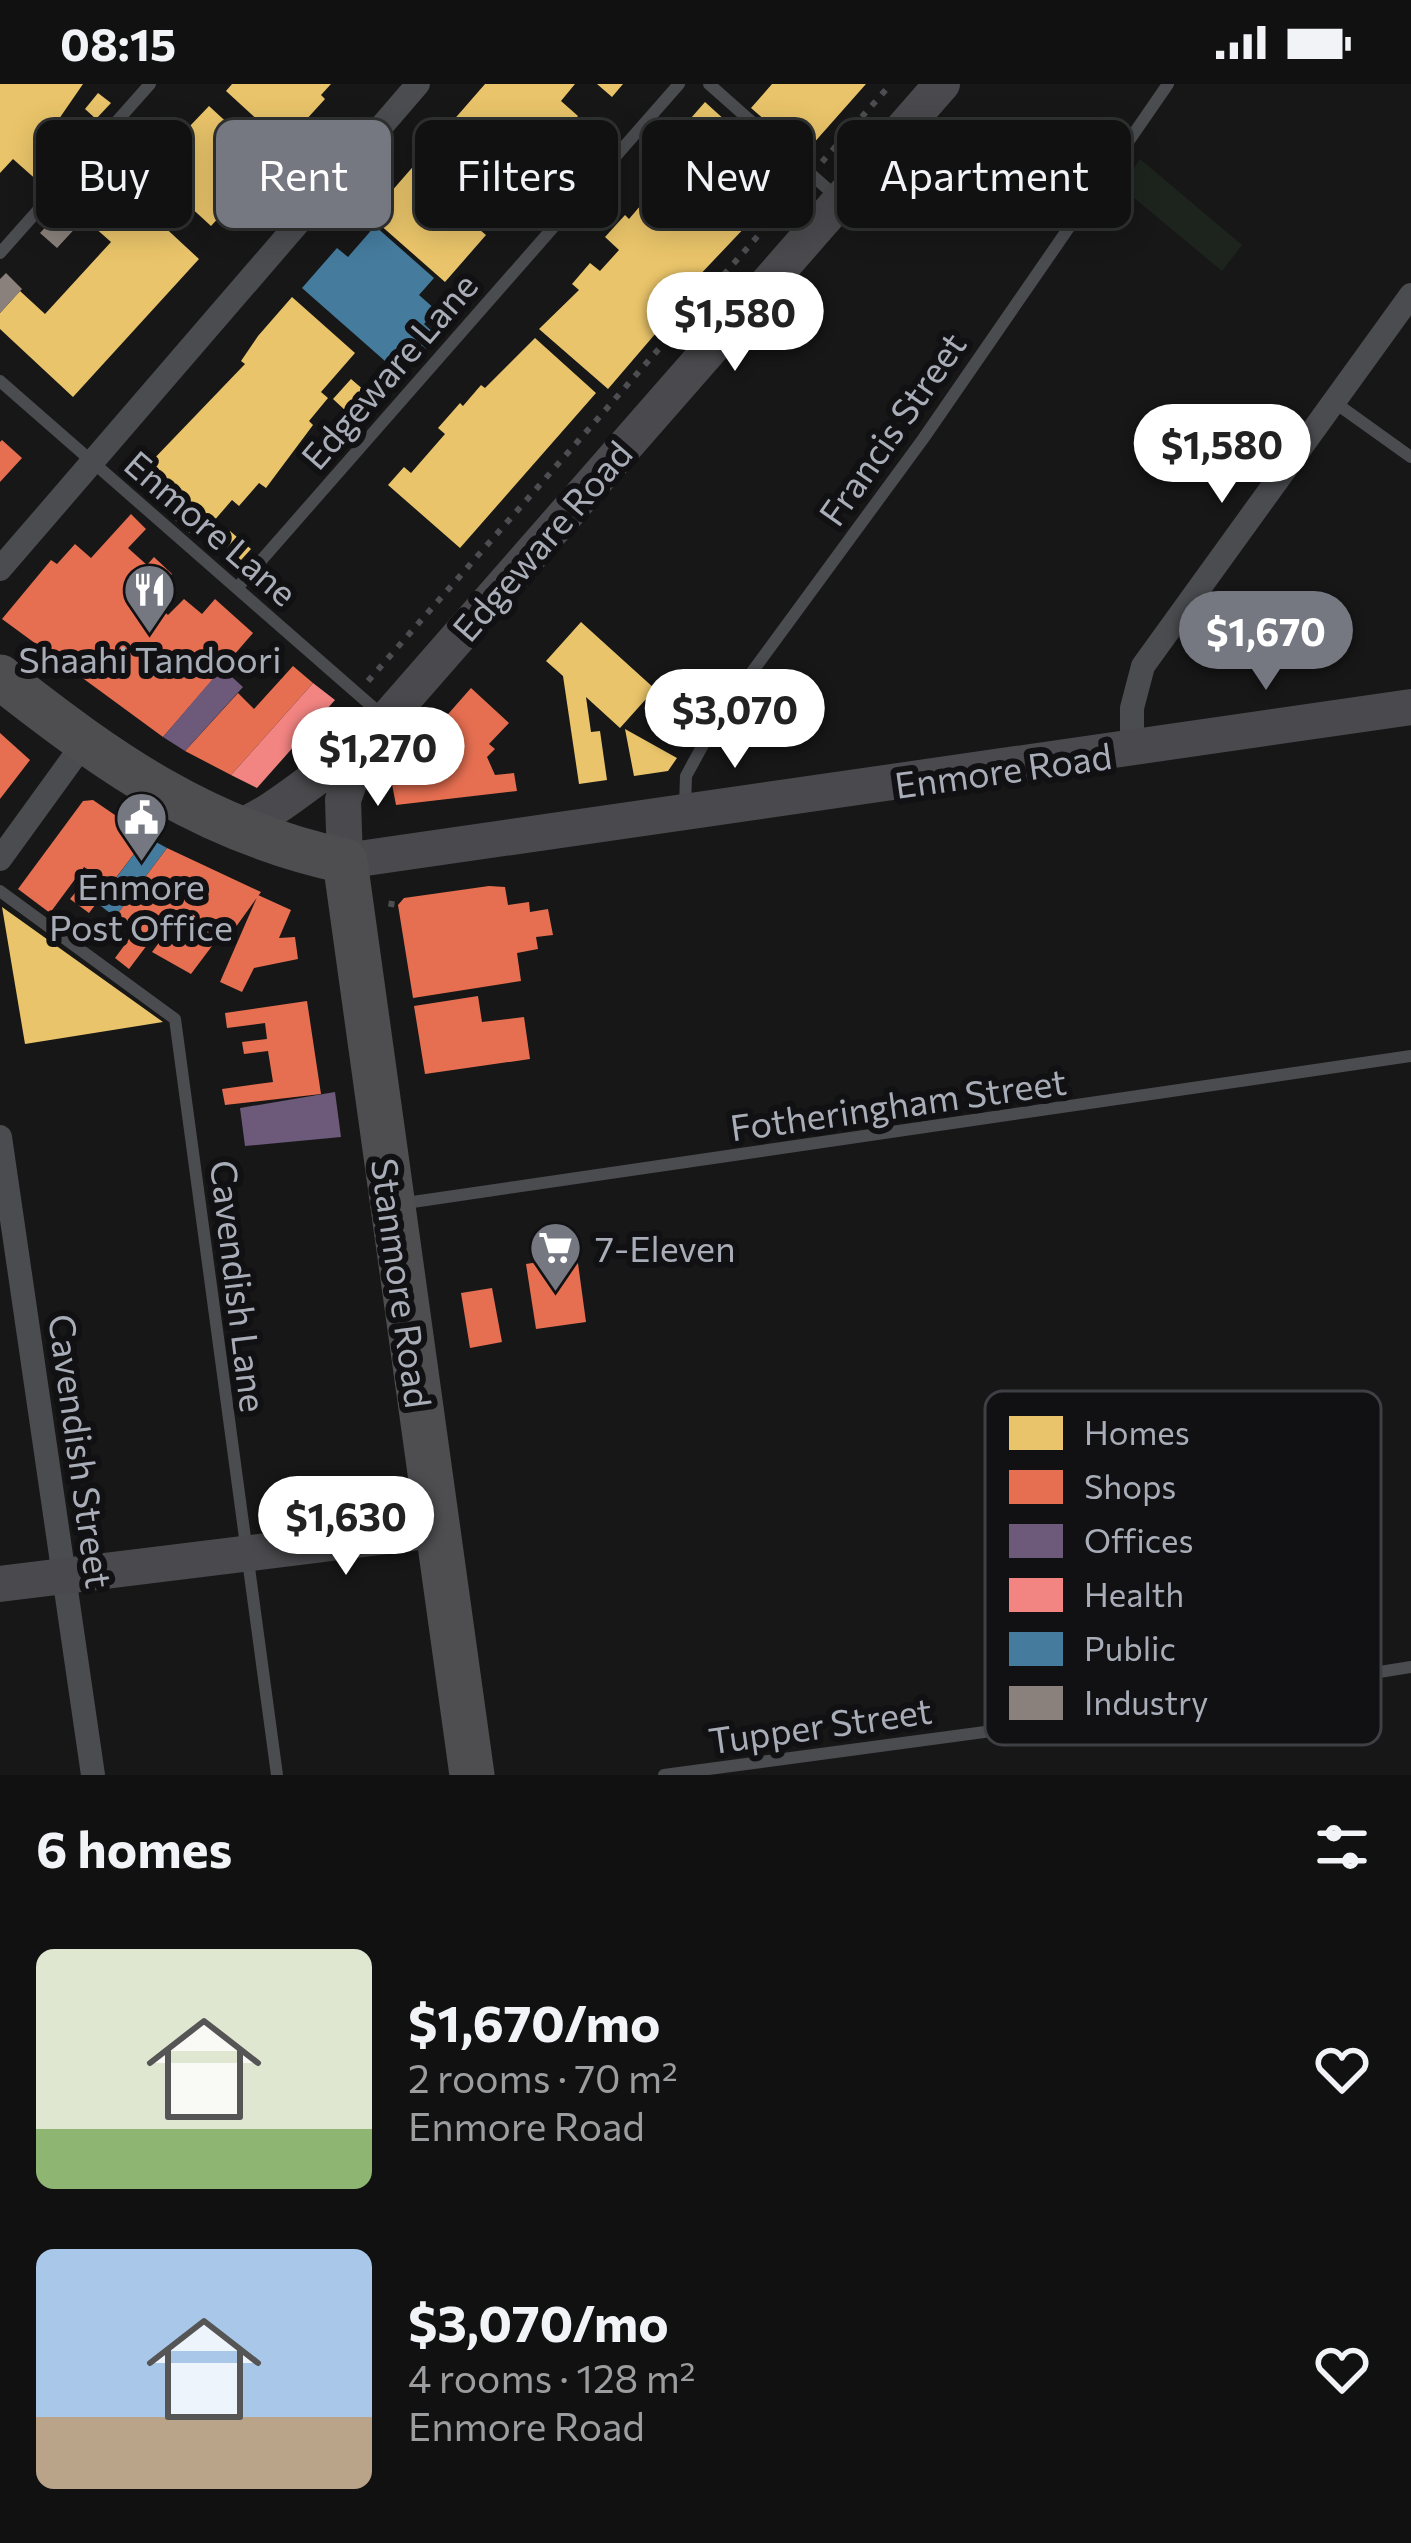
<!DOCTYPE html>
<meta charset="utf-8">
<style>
:root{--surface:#111;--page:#1a1a1a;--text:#f1f3f6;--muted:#9c9d9f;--line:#303131;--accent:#757880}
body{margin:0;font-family:Commissioner,sans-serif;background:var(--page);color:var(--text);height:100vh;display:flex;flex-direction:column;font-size:45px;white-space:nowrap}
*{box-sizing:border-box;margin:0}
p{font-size:39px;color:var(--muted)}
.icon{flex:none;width:66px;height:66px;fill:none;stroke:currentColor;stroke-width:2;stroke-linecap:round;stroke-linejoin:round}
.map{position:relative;height:1691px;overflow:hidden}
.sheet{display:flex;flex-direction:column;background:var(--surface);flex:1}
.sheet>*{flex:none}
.top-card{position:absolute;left:36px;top:36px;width:1341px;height:108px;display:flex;gap:24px}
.price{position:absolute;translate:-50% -102px;padding:0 27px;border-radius:42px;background:#fff;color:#222;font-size:39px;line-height:78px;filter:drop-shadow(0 3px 6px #0008)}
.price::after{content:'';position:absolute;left:50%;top:72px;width:36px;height:27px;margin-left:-18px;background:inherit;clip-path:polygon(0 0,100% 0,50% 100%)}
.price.selected{background:var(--accent);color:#fff}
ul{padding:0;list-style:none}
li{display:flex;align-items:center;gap:36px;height:300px;padding:0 36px}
li span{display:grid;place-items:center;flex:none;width:336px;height:240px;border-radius:18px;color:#555}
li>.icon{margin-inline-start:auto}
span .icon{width:144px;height:144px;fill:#fffc;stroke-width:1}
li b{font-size:51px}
h2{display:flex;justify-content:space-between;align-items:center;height:144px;padding:0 36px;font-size:51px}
.pill{padding:0 42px;border-radius:18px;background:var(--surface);box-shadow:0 6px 30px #0003,0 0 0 3px var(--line);font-size:42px;line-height:108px}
.pill.selected{background:var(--accent);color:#fff}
.status{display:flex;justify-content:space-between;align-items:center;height:84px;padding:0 60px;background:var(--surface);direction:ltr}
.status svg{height:33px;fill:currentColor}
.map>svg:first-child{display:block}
</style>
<div class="status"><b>08:15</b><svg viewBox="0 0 49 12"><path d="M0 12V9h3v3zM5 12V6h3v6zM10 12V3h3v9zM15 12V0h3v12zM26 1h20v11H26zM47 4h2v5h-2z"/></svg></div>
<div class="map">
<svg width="1411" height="1691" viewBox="0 0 1411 1691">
<rect width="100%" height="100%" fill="#171717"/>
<!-- green -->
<path fill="#1d241e" d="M1140,75L1242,161L1222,187L1121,103Z"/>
<!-- homes -->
<path fill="#e9c46a" d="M0,0H83L50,48L70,65L40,99L13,75L0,89Z
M232,0H331L321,11L325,15L284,60L226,7Z
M485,0H575L561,17L578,32L566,46L552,33L533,55L542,62L474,141L486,151L445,198L370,132Z
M597,0H623L612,13Z
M772,0H866L804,70L751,24Z
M98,9L111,19L96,35L85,25Z
M705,18L759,67L739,91L769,118L656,237L662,242L608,305L539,245L579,206L572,200L590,179L600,187L619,166L605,153L625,131L629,135L665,93L682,107L696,91L675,73L694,52L684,42Z
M209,22L270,78L211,142L149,85Z
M536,93L559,113L540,135L517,115Z
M117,99L199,175L73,313L0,245V229L20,207L45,230L111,158L84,134Z
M601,109L614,120L594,143L581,131Z
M292,213L355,269L321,308L328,314L309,337L313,341L266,404L259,399L239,422L232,416L213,438L207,432L191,450L138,403L153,386L148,381L245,280L241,277L258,252Z
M535,254L596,309L460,464L388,401L404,383L411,389L445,350L438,344L460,319L463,322L481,301L485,304Z
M351,295L379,319L360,340L333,315Z
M230,447L251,465L241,476L221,458Z
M581,538L655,605L620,644L586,613L591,648L600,647L607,696L579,700L563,592L546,577Z
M625,645L677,674L668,687L634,692Z
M2,823L163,938L25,960Z"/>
<!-- shops -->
<path fill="#e76f51" d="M2,356L22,374L0,398V358Z
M131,430L146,445L128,464L147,481L154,473L172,490L150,515L168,531L184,515L202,530L215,515L253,549L163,653L2,535L51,476L57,480L75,460L91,474Z
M293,582L313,599L231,691L185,667L238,609L254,625Z
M471,604L509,639L489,660L495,665L487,673L495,691L514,689L517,707L396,721L391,695Z
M0,649L30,676L0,715Z
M93,716L147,753L89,829L70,815L92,788L84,783L50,829L18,805L83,717Z
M167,764L261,808L225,858L218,854L191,890L152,868L178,833L172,828L129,885L115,874L135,847L115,833Z
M489,802L505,803L508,821L529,818L530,828L548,825L553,851L536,853L538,865L517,869L521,897L413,914L398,821L404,814Z
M258,811L291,826L279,854L295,853L298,875L254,884L242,908L220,898Z
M478,912L482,938L524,933L530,975L425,990L414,922Z
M307,917L321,1010L225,1021L222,1005L273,998L268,967L244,970L242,958L267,955L265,939L227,944L225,929Z
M577,1172L586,1238L536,1245L526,1180Z
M492,1204L502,1258L470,1264L461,1209Z"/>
<!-- offices -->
<path fill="#6d597a" d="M222,584L243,603L185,667L163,653Z
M335,1008L341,1053L245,1062L240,1024Z"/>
<!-- health -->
<path fill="#f28482" d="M313,599L335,616L257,704L231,691Z"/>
<!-- public -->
<path fill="#457b9d" d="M375,142L434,194L419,211L436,226L424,240L437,252L402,292L302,204L337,164L348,173Z
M147,753L167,764L115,833L97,819Z"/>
<!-- industry -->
<path fill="#8a817c" d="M124,58L141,73L57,164L40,149Z
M6,189L22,205L0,229V195Z"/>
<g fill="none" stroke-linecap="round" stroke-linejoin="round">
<!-- path -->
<path stroke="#4d4e52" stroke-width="6" stroke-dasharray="6 9" stroke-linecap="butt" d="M822,78L891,0
M368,597L798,106
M391,823L393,810"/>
<!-- lane -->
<path stroke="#4b4c50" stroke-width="12" d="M709,0L839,115
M0,169L150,0
M0,297L383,632
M1334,318L1411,373
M237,504L679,0
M685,723L686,692L716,637L923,355L1168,0
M0,807L175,935L277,1691
M399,1120L1411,972
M664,1691L1119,1630L1411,1583"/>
<!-- street -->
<path stroke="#4b4c50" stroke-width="24" d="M0,485L418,0
M1132,667V624L1143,582L1411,211
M0,775L84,659
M0,1053L93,1691"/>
<!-- secondary -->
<path stroke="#4a4a4e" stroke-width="36" d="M942,0L362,663L343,716L345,777L1411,623
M233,746C282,726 316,689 362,663
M0,1500L437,1446"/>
<!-- highway -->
<path stroke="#4e4e51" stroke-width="45" d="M0,593C111,680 205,747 345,777L472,1691"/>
</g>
<!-- icons -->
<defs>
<symbol id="restaurant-pin" viewBox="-11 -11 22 30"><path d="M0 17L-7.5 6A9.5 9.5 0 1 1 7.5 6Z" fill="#757880" stroke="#111113"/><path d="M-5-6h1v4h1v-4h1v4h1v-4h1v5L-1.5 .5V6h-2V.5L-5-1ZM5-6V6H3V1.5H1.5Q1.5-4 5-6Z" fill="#fff"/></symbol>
<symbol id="civic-pin" viewBox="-11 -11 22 30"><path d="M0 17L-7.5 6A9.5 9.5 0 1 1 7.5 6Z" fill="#757880" stroke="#111113"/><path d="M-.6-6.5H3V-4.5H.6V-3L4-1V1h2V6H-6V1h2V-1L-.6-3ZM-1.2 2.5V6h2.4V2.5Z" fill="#fff"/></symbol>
<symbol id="supermarket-pin" viewBox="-11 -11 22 30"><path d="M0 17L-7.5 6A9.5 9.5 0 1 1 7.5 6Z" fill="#757880" stroke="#111113"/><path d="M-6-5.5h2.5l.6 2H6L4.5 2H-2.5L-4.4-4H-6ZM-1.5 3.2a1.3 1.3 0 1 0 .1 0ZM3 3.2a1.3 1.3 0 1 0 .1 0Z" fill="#fff"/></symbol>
</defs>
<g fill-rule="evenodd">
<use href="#restaurant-pin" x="120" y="476" width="59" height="81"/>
<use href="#civic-pin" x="112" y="704" width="59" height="81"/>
<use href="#supermarket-pin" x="526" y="1134" width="59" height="81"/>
</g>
<g text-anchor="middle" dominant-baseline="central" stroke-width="12" stroke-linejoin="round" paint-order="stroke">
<!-- street labels -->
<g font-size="36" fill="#a8adb8" stroke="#111113">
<text transform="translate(388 286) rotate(-49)">Edgeware Lane</text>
<text transform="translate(891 344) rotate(-55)">Francis Street</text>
<text transform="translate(212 443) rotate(41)">Enmore Lane</text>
<text transform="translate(541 456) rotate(-49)">Edgeware Road</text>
<text transform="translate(1003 685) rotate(-8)">Enmore Road</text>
<text transform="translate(898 1019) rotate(-8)">Fotheringham Street</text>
<text transform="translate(403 1199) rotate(82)">Stanmore Road</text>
<text transform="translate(240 1202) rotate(83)">Cavendish Lane</text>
<text transform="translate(82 1367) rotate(82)">Cavendish Street</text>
<text transform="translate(820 1640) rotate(-8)">Tupper Street</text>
</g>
<!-- poi labels -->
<g font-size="36" fill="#a8adb8" stroke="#111113">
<text x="150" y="574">Shaahi Tandoori</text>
<text x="141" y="801">Enmore<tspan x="141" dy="41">Post Office</tspan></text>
<text x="595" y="1163" text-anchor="start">7-Eleven</text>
</g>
</g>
<!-- legend -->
<rect x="985" y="1307" width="396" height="354" rx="18" fill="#111113" stroke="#3e4045" stroke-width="3"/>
<rect x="1009" y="1332" width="54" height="34" fill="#e9c46a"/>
<rect x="1009" y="1386" width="54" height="34" fill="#e76f51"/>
<rect x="1009" y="1440" width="54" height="34" fill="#6d597a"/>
<rect x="1009" y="1494" width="54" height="34" fill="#f28482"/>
<rect x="1009" y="1548" width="54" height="34" fill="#457b9d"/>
<rect x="1009" y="1602" width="54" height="34" fill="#8a817c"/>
<g font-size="33" fill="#a8adb8">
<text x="1084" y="1361">Homes</text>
<text x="1084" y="1415">Shops</text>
<text x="1084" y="1469">Offices</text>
<text x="1084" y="1523">Health</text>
<text x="1084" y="1577">Public</text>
<text x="1084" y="1631">Industry</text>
</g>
</svg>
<b class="price" style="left:735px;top:290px">$1,580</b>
<b class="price" style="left:1222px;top:422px">$1,580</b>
<b class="price selected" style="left:1266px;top:609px">$1,670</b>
<b class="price" style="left:735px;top:687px">$3,070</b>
<b class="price" style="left:378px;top:725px">$1,270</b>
<b class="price" style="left:346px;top:1494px">$1,630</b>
<div class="top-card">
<a class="pill">Buy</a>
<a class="pill selected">Rent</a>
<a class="pill">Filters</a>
<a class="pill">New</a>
<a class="pill">Apartment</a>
</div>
</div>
<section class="sheet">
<h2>6 homes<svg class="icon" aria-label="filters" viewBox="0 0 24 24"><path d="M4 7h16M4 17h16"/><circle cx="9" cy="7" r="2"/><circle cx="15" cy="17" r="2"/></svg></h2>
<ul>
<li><span style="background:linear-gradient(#dfe7d0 75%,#8fb573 0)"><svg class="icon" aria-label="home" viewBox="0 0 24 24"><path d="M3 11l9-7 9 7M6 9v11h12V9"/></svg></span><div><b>$1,670/mo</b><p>2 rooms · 70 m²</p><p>Enmore Road</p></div><svg class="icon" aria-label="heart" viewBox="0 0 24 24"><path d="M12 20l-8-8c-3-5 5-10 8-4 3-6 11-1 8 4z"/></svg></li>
<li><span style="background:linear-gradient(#a9c7e8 70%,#b9a48a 0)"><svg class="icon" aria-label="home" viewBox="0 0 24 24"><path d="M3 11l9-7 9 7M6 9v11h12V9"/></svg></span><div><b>$3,070/mo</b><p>4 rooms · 128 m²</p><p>Enmore Road</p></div><svg class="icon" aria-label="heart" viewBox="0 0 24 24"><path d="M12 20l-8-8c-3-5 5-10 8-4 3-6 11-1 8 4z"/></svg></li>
</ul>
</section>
